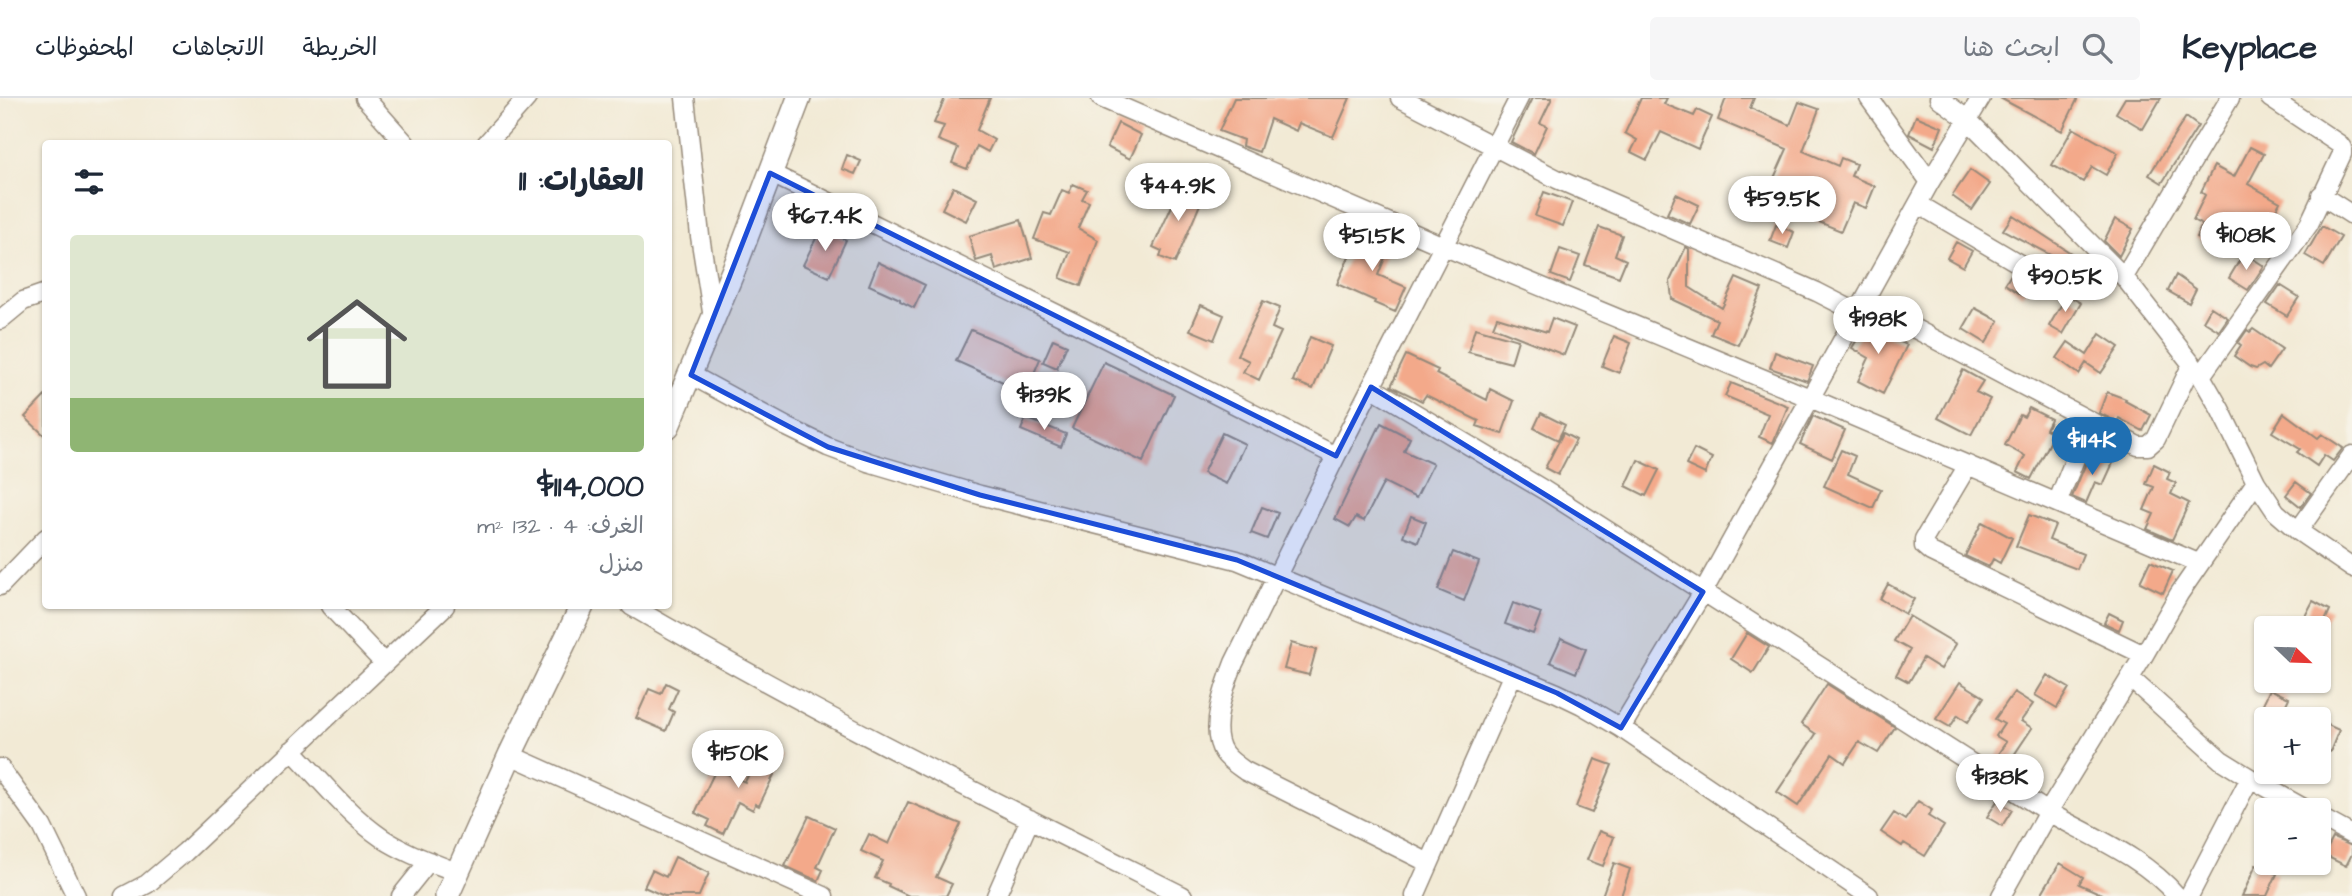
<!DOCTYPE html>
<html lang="ar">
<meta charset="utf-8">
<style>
:root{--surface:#fff;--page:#f6f6f7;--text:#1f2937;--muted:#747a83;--line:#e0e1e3;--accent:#1f6fb2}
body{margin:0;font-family:"Architects Daughter","Playpen Sans Arabic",sans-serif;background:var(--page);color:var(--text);direction:rtl;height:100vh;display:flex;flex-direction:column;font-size:26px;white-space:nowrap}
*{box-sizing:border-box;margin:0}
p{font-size:23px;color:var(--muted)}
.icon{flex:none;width:38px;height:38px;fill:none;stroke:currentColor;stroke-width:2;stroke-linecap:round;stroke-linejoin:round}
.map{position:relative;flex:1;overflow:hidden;direction:ltr}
.details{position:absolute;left:42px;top:42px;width:630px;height:469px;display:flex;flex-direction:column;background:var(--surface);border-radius:7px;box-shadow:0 2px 5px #0004;direction:rtl}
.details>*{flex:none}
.needle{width:46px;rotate:113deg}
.buttons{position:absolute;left:2254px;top:518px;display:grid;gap:14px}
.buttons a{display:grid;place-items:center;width:77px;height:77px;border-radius:7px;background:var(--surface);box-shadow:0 2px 5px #0004;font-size:35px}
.price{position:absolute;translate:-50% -60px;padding:0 16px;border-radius:24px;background:#fff;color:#222;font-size:23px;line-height:46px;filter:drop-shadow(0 2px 4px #0008)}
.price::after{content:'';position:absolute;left:50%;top:42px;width:21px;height:16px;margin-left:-10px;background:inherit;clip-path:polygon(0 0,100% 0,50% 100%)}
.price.on{background:var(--accent);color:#fff}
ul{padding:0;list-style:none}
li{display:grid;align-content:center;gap:14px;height:371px;padding:0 28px}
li+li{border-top:2px solid var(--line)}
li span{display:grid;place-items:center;height:217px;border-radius:7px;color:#555}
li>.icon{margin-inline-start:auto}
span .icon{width:126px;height:126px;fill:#fffc;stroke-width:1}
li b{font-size:30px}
h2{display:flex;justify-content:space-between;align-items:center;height:84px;padding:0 28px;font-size:30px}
header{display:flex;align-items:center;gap:42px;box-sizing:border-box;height:98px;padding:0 35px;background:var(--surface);border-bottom:2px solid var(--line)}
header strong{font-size:33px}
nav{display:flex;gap:38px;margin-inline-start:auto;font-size:24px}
.search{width:490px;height:63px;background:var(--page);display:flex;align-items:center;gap:18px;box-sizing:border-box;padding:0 24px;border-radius:7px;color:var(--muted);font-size:26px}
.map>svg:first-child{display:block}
</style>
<header>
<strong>Keyplace</strong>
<div class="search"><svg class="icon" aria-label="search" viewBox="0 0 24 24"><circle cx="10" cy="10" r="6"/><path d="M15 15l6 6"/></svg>ابحث هنا</div>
<nav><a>الخريطة</a><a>الاتجاهات</a><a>المحفوظات</a></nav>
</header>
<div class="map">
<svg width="2352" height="798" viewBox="0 0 2352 798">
<rect width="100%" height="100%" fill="#f7f3e8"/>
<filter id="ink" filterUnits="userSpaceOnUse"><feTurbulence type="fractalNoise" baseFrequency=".0143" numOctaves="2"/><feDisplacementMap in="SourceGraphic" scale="14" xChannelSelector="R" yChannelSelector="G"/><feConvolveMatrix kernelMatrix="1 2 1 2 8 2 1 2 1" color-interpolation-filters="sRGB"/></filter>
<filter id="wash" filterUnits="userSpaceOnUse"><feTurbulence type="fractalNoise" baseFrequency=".00686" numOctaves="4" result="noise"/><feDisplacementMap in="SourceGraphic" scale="28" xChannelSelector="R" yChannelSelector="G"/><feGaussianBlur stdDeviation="1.57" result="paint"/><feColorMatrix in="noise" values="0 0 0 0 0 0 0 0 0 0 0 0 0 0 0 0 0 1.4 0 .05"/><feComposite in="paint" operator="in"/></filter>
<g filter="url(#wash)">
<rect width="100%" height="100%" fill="#f2ead5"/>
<g id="blocks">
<!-- building -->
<path fill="#f3a98a" d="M945,0H990L977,32L994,42L988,54L977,48L967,71L952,65L958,50L938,42L944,28L934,25Z
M1234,0H1350L1333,39L1299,25L1296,33L1270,21L1259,54L1242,48L1243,42L1219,33Z
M1532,0H1552L1540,25L1547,28L1534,56L1511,44Z
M1641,0H1667L1664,6L1694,18L1697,12L1712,19L1698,51L1661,34L1647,62L1631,54L1637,42L1625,35Z
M1726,0H1754L1750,10L1790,27L1799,4L1819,11L1803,53L1838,68L1841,60L1856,66L1851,78L1875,88L1866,110L1853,105L1841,133L1809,120L1814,109L1770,89L1787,51L1718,22Z
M2000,0H2078L2062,33Z
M2125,0H2161L2143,31L2116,15Z
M1916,18L1942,29L1934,49L1909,36Z
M2186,19L2198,28L2162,85L2149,77Z
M1118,25L1141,37L1130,61L1107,49Z
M2073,30L2118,55L2106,77L2092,69L2083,84L2052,67Z
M2250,49L2264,56L2248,86L2280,104L2267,130L2238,115L2235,121L2231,119L2216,150L2196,139L2202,127L2193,122L2205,97L2201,94L2214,68L2234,79Z
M847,57L861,63L855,76L842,71Z
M1970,72L1990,86L1972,112L1952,98Z
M1073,86L1087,92L1082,101L1089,104L1078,130L1098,142L1081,188L1060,180L1070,154L1034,141L1044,115L1051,117L1062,92L1069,95Z
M1182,86L1204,97L1175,165L1160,159L1162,153L1153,149Z
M953,89L977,101L966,123L942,111Z
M1544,94L1572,104L1563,128L1535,118Z
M1676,96L1699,107L1690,126L1667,116Z
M2013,117L2080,161L2075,170L2003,132Z
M2115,121L2133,131L2119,158L2104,143Z
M1021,122L1032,160L996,172L992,158L976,163L969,138Z
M1776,127L1794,134L1788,150L1770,143Z
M2322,128L2341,139L2324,168L2305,157Z
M1599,129L1622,137L1615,157L1626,162L1619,179L1585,167Z
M821,130L846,142L829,179L803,167Z
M1375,133L1393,140L1378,177L1406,189L1395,214L1374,205L1375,203L1337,186L1356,143L1368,149Z
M1956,144L1972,153L1963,169L1947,160Z
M1686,149L1689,151V189L1722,210L1736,180L1762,191L1738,247L1711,236L1717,222L1672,201L1670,183Z
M1560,151L1580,158L1570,184L1551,177Z
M2244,155L2264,168L2248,192L2229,180Z
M878,164L925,187L914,210L900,203V201L869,187Z
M2012,175L2030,185L2022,197L2005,186Z
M2176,177L2196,191L2189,205L2168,193Z
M2280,187L2299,199L2287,218L2267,206Z
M2067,197L2081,205L2063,236L2049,228Z
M1263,203L1280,210L1272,230L1281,234L1259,282L1243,274L1249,263L1237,257Z
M1201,207L1224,217L1214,242L1190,232Z
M2211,209L2228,220L2219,233L2203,223Z
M1975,210L1999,223L1986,245L1963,231Z
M1497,219L1547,234L1552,220L1575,229L1564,257L1493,229Z
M1870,220L1882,227L1878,233L1907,247L1883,296L1858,283L1869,260L1852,250Z
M1475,230L1518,242L1511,265L1468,254Z
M2253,231L2282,251L2268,271L2263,267L2256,271L2250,269L2234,258L2241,247L2238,245L2247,232L2250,234Z
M971,232L1040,261L1020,309L1005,302L1012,288L956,263Z
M2100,236L2119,249L2101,275L2086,265L2079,276L2057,260L2068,244L2087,257Z
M1614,238L1631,245L1619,275L1602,268Z
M1310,239L1331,248L1313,291L1293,283Z
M1053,241L1067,247L1057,270L1043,264Z
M1775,254L1813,268L1807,283L1770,270Z
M1406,257L1438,272L1436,276L1487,302L1490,291L1514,303L1502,336L1477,328L1479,323L1426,297L1422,303L1391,288Z
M1104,264L1174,297L1143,364L1072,330Z
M1963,272L1983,283L1976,294L1990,301L1971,337L1938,320Z
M1731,285L1788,308L1773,345L1759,339L1768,316L1725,298Z
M2107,294L2126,301L2125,303L2151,317L2143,333L2119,320L2117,324L2099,315Z
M46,297V339L25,319Z
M2029,310L2051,321L2046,331L2055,335L2031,381L2017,374L2025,358L2005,347L2020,317L2024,319Z
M1541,315L1565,327L1558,342L1534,330Z
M2284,315L2318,340L2322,336L2343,350L2333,363L2324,357L2317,368L2297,354L2300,351L2272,334Z
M1813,318L1845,332L1832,361L1800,346Z
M1026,320L1066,336L1061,349L1021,332Z
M1381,325L1410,340L1404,353L1433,366L1416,400L1384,384L1364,423L1356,419L1350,429L1335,421Z
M1222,335L1245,346L1226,386L1203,375Z
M1563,335L1576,342L1558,377L1545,370Z
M1694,351L1712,360L1705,376L1686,367Z
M1841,352L1855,358L1848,376L1881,391L1873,410L1824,388Z
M2090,355L2113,365L2103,387L2095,384L2086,405L2072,399Z
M1638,362L1659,372L1646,398L1626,388Z
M2154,366L2170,374L2167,381L2176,385L2171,396L2189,405L2172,442L2147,431L2154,416L2144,412L2154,389L2146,386Z
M2296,384L2311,395L2301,409L2286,397Z
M1262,409L1278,415L1267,441L1251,435Z
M2029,417L2055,427L2049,442L2083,456L2077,471L2016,448Z
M1411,418L1426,424L1418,444L1403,438Z
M1982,424L2012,440L2000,465L1993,461L1989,469L1965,458Z
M1453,454L1479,464L1464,503L1438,492Z
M2150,463L2173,473L2163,495L2140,484Z
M1888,486L1914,501L1905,516L1880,501Z
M2313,503L2330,512L2322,530L2304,520Z
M1513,505L1541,515L1533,536L1505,526Z
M2109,515L2123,522L2119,532L2104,525Z
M1909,518L1956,546L1941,571L1923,560L1909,584L1896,577L1910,552L1894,543Z
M1747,535L1769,549L1753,575L1731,561Z
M1561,540L1586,551L1576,575L1550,564Z
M1291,545L1316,552L1309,577L1284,571Z
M2047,577L2069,590L2057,610L2035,597Z
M1960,584L1984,599L1968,624L1958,617L1950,629L1936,621Z
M666,585L678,591L669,611L674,614L666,633L636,620L649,591L661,596Z
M1827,586L1895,629L1878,655L1859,644L1845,665L1832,656L1798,708L1777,694L1816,636L1801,626Z
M2270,591L2289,600L2279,621L2260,612Z
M2014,594L2033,606L2021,623L2032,630L2004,672L1992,665L2006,644L1996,638L2004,626L1995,621Z
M2319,623L2339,632L2330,654L2319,650Z
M762,648L783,658L759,708L755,706L753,712L738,704L723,736L707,728L710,722L695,715L716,671L745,684Z
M1595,661L1612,667L1592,715L1576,709Z
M1918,703L1932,712L1928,718L1944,728L1925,758L1904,745L1902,748L1881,734L1894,715L1905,722Z
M1997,703L2012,712L2002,728L1987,719Z
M908,704L961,726L936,779L952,786L946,798H909L888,788L889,786L875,780L883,763L861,753L869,736L889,746Z
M809,718L835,730L817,769L823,772L818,783L785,768Z
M1599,733L1614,739L1603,768L1587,762Z
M2333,740L2352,748V756L2346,768L2324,757Z
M675,759L709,775L699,798H664L644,789L652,772L666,779Z
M1614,765L1630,771L1621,798H1602Z
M2060,765L2083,779L2079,786L2106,798H2040Z
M2256,767L2277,776L2267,798H2242Z"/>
</g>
</g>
<g filter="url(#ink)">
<use href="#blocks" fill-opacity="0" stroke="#968a7a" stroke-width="2"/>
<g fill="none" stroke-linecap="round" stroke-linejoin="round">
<defs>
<path id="minor" d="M365,0L406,46
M685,0L700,138L713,220
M1101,0L1443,148L1810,300L2198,465
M1400,0L1557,81L1817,194L1858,215
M1869,0L1930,84
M1939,0L1968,22L2124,179L2201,278L2220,311L2256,384L2276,414L2298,433L2352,470
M486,46L527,0
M770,75L1071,223L1336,358
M2321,97L2352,117
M1918,106L2045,181L2072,185L2086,182L2098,177L2110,165
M2124,179L2230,0
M1864,204L2138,348H2148L2156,341L2192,266
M0,222L23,203L46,195
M691,277L787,329L828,349L868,364L980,397L1237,462L1557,595L1582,607L1621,630L1869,798
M2201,278L2309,126L2342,56V50L2339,46L2270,0
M1371,289L1544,392L2048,714C2091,738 2144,759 2177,798
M1968,367L1924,441V448L1931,454L2144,557
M2057,405L2090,324
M2298,433L2352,357
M0,488L46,440
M330,508L383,564
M631,508C810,613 997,705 1183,798
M2130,580L2221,662L2250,680L2189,798
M1621,630L1703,494L1930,84L1981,0
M292,652C320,681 348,717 382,740C405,755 431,764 456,774
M510,657L824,798
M0,670L42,728L76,798
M2250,680L2307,712
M2319,719L2352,737
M1429,765L1245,673C1238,668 1229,662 1224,655C1208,632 1225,588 1234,565L1336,358L1519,0
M124,798L147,786L185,754L445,508
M401,798L429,763
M996,798L1030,721
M1415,798L1512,578
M2001,798L2048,714L2144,557L2179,496L2256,384"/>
<path id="tertiary" d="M668,328L736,166L799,0
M447,798L510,657L582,508"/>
</defs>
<!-- minor casing -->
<use href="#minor" stroke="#968a7a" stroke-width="21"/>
<!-- tertiary casing -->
<use href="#tertiary" stroke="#968a7a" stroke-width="26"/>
<!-- minor -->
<use href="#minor" stroke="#fff" stroke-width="18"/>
<!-- tertiary -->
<use href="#tertiary" stroke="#fff" stroke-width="23"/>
</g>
</g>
<!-- marked area -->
<path fill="#1d4ed8" fill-opacity="0.2" stroke="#1d4ed8" stroke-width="5" stroke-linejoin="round" d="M770,75L1336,358L1371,289L1703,494L1621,630L1557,595L1237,462L980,397L828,349L691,277Z"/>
</svg>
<div class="buttons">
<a><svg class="needle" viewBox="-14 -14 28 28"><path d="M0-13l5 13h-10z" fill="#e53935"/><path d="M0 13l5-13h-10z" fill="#747a83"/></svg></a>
<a>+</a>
<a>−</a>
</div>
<b class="price" style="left:1178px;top:125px">$44.9K</b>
<b class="price" style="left:1782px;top:138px">$59.5K</b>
<b class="price" style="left:825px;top:155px">$67.4K</b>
<b class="price" style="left:2246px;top:174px">$108K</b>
<b class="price" style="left:1372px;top:175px">$51.5K</b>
<b class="price" style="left:2065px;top:216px">$90.5K</b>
<b class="price" style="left:1878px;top:258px">$198K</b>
<b class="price" style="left:1044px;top:334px">$139K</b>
<b class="price on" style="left:2092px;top:379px">$114K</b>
<b class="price" style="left:738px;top:692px">$150K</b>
<b class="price" style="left:2000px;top:716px">$138K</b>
<section class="details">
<h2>العقارات: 11<svg class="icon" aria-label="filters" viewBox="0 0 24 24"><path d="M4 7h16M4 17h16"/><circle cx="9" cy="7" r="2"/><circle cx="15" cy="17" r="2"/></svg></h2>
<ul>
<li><span style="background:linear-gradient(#dfe7d0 75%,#8fb573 0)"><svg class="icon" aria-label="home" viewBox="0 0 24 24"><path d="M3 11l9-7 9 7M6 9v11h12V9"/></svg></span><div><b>$114,000</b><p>الغرف: 4 · 132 m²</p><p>منزل</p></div></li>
</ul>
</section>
</div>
